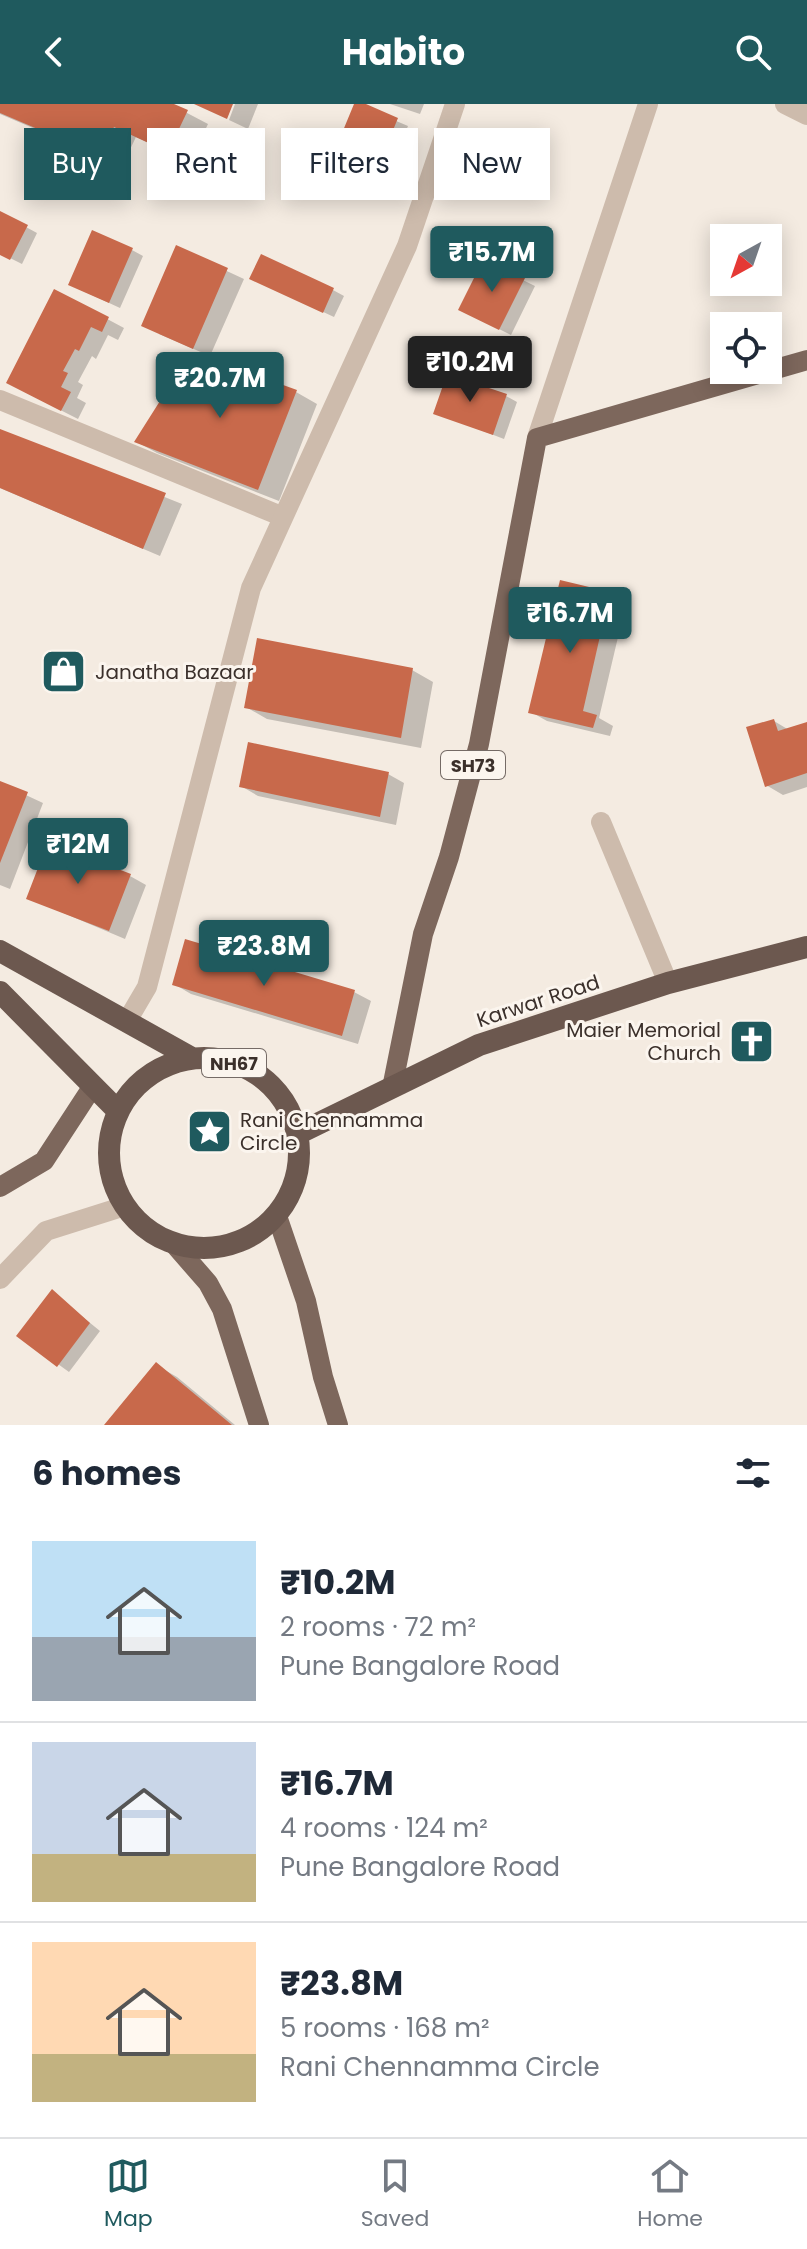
<!DOCTYPE html>
<meta charset="utf-8">
<style>
:root{--surface:#fff;--page:#f2f2f3;--text:#1f2937;--muted:#747a83;--line:#e0e1e3;--accent:#1f5a5e}
body{margin:0;font-family:Poppins,sans-serif;background:var(--page);color:var(--text);height:100vh;display:flex;flex-direction:column;font-size:30px;white-space:nowrap}
*{box-sizing:border-box;margin:0}
p{font-size:26px;color:var(--muted)}
.icon{flex:none;width:44px;height:44px;fill:none;stroke:currentColor;stroke-width:2;stroke-linecap:round;stroke-linejoin:round}
.map{position:relative;height:1321px;overflow:hidden}
.sheet{display:flex;flex-direction:column;background:var(--surface);flex:1}
.sheet>*{flex:none}
.hud{position:absolute;left:24px;top:24px;width:760px;height:72px;display:flex;gap:16px}
.needle{width:52px;rotate:220deg}
.controls{position:absolute;left:710px;top:120px;display:grid;gap:16px}
.controls a{display:grid;place-items:center;width:72px;height:72px;border-radius:0px;background:var(--surface);box-shadow:0 4px 20px #0003;font-size:40px}
.price{position:absolute;translate:-50% -68px;padding:0 18px;border-radius:8px;background:var(--accent);color:#fff;font-size:26px;line-height:52px;filter:drop-shadow(0 2px 4px #0008)}
.price::after{content:'';position:absolute;left:50%;top:48px;width:24px;height:18px;margin-left:-12px;background:inherit;clip-path:polygon(0 0,100% 0,50% 100%)}
.price.on{background:#222;color:#fff}
ul{padding:0;list-style:none}
li{display:flex;align-items:center;gap:24px;height:200px;padding:0 32px}
li+li{border-top:2px solid var(--line)}
li span{display:grid;place-items:center;flex:none;width:224px;height:160px;border-radius:0px;color:#555}
li>.icon{margin-inline-start:auto}
span .icon{width:96px;height:96px;fill:#fffc;stroke-width:1}
li b{font-size:34px}
h2{display:flex;justify-content:space-between;align-items:center;height:96px;padding:0 32px;font-size:34px}
.tag{padding:0 28px;border-radius:0px;background:var(--surface);box-shadow:0 4px 20px #0003;font-size:28px;line-height:72px}
.tag.on{background:var(--accent);color:#fff}
header{display:flex;justify-content:space-between;align-items:center;height:104px;padding:0 32px;background:var(--accent);color:#fff;font-size:36px;font-weight:700}
.menu{display:flex;justify-content:space-around;align-items:center;height:112px;border-top:2px solid var(--line);background:var(--surface);font-size:22px;color:var(--muted)}
.menu a{display:grid;justify-items:center;gap:4px}
.menu .on{color:var(--accent)}
.map>svg:first-child{display:block}
</style>
<header><svg class="icon" aria-label="back" viewBox="0 0 24 24"><path d="M15 5l-7 7 7 7"/></svg>Habito<svg class="icon" aria-label="search" viewBox="0 0 24 24"><circle cx="10" cy="10" r="6"/><path d="M15 15l6 6"/></svg></header>
<div class="map">
<svg width="807" height="1321" viewBox="0 0 807 1321">
<rect width="100%" height="100%" fill="#f4ebe1"/>
<!-- shadow -->
<path fill="#0003" d="M0,0H170L208,20L190,58L136,33L122,62L0,10Z
M235,0H258L248,25L229,16Z
M356,0L408,22L389,68L338,45Z
M390,0H424L420,10Z
M0,109L37,129L22,160L0,149Z
M177,144L244,175L210,252L159,230Z
M132,146L143,152L120,204L81,186Z
M484,157L535,182L511,231L471,211Z
M263,180L333,186L344,192L334,213Z
M55,187L124,224L118,236L108,231L96,255L92,252L78,278L83,281L77,294L86,299L78,315L25,288Z
M296,288L317,300L279,397L157,349L137,338Z
M506,292L517,298L504,335L436,309Z
M0,327L182,400L160,452L0,384Z
M609,489L626,499L599,614L613,622L610,632L547,617L531,608Z
M412,566L433,578L421,644L267,615L246,603Z
M774,617L789,626L807,620V683L783,691L766,681Z
M388,670L404,679L396,721L258,692L241,682Z
M0,679L43,699L10,785L0,781Z
M130,772L146,781L125,835L28,794Z
M174,880L354,888L371,897L358,940L191,890Z
M52,1188L100,1227L69,1268L19,1232Z
M156,1261L177,1273L235,1321H107Z"/>
<!-- building -->
<path fill="#c8694b" d="M0,0H174L188,6L168,48L114,23L101,52L0,9Z
M194,0H233L227,15Z
M354,0H366L398,14L378,63L335,46Z
M0,107L28,121L10,156L0,151Z
M92,126L133,144L109,199L68,181Z
M176,141L228,164L193,245L141,222Z
M261,150L334,184L323,209L249,175Z
M484,154L525,174L499,226L458,206Z
M54,185L109,213L102,228L91,223L79,247L75,245L63,267L68,269L61,283L71,288L61,307L6,279Z
M191,248L297,286L258,386L134,338Z
M447,270L507,290L493,331L433,310Z
M0,325L166,389L143,445L0,384Z
M560,476L610,488L583,607L597,611L593,624L528,609Z
M257,534L413,564L401,634L244,604Z
M774,615L778,627L807,618V669L765,683L746,623Z
M248,638L389,668L380,713L239,683Z
M0,677L28,688L0,759Z
M48,738L131,770L109,827L26,795Z
M185,835L355,886L342,932L172,881Z
M52,1185L90,1219L57,1263L16,1232Z
M156,1258L232,1321H104Z"/>
<g fill="none" stroke-linecap="round" stroke-linejoin="round">
<!-- minor -->
<path stroke="#cdbbac" stroke-width="20" d="M785,0L807,11
M0,296L281,412
M601,718L668,879"/>
<!-- tertiary -->
<path stroke="#cdbbac" stroke-width="20" d="M537,334L648,0
M127,917L147,883L251,484L407,142L455,0
M0,1175L46,1127L125,1102"/>
<!-- primary -->
<path stroke="#7d675c" stroke-width="20" d="M392,984L423,830L449,753L479,640L537,334L807,256
M0,1083L44,1057L93,982
M277,1112L306,1197L323,1273L338,1321
M174,1140L208,1179L222,1205L259,1321"/>
<!-- trunk -->
<path stroke="#6c584f" stroke-width="22" d="M0,847L192,954
M0,888L118,1007
M109 1049a95 95 0 1 1 190 0a95 95 0 1 1-190 0Z
M297,1030L479,941L668,879L807,843"/>
</g>
<!-- icons -->
<defs>
<symbol id="shop-square" viewBox="-11 -11 22 22"><rect x="-9" y="-9" width="18" height="18" rx="4" fill="#1f5a5e" stroke="#fbf5ee"/><path d="M-5-2.5h2.3a2.7 3.5 0 0 1 5.4 0H5L5.5 6h-11ZM-1.5-2.5h3a1.5 2.3 0 0 0-3 0Z" fill="#fff"/></symbol>
<symbol id="church-square" viewBox="-11 -11 22 22"><rect x="-9" y="-9" width="18" height="18" rx="4" fill="#1f5a5e" stroke="#fbf5ee"/><path d="M-1.2-6h2.4v3.5h3.3v2.4h-3.3V6h-2.4V-.1h-3.3v-2.4h3.3Z" fill="#fff"/></symbol>
<symbol id="sight-square" viewBox="-11 -11 22 22"><rect x="-9" y="-9" width="18" height="18" rx="4" fill="#1f5a5e" stroke="#fbf5ee"/><path d="M0-6L1.8-2.2L6-1.7L2.9 1.2L3.7 5.4L0 3.3L-3.7 5.4L-2.9 1.2L-6-1.7L-1.8-2.2Z" fill="#fff"/></symbol>
</defs>
<g fill-rule="evenodd">
<use href="#shop-square" x="38" y="542" width="51" height="51"/>
<use href="#church-square" x="726" y="912" width="51" height="51"/>
<use href="#sight-square" x="184" y="1002" width="51" height="51"/>
</g>
<g text-anchor="middle" dominant-baseline="central" stroke-width="6" stroke-linejoin="round" paint-order="stroke">
<!-- shield labels -->
<g fill="#fbf5ee" stroke="#756b66" stroke-width="2">
<rect x="441" y="647" width="64" height="28" rx="6"/>
<rect x="202" y="945" width="64" height="28" rx="6"/>
</g>
<g font-size="18" font-weight="bold" fill="#3b302b">
<text x="473" y="661">SH73</text>
<text x="234" y="959">NH67</text>
</g>
<!-- poi labels -->
<g font-size="20" fill="#3b302b" stroke="#fbf5ee" text-anchor="start">
<text x="95" y="568">Janatha Bazaar</text>
<text x="721" y="926" text-anchor="end">Maier Memorial<tspan x="721" dy="23">Church</tspan></text>
<text x="240" y="1016">Rani Chennamma<tspan x="240" dy="23">Circle</tspan></text>
</g>
<!-- street labels -->
<g font-size="20" fill="#3b302b" stroke="#fbf5ee">
<text transform="translate(538 897) rotate(-18)">Karwar Road</text>
</g>
</g>
</svg>
<div class="controls">
<a><svg class="needle" viewBox="-14 -14 28 28"><path d="M0-13l5 13h-10z" fill="#e53935"/><path d="M0 13l5-13h-10z" fill="#747a83"/></svg></a>
<a><svg class="icon" aria-label="locate" viewBox="0 0 24 24"><circle cx="12" cy="12" r="6"/><path d="M12 2v4M12 18v4M2 12h4M18 12h4"/></svg></a>
</div>
<b class="price" style="left:492px;top:190px">₹15.7M</b>
<b class="price on" style="left:470px;top:300px">₹10.2M</b>
<b class="price" style="left:220px;top:316px">₹20.7M</b>
<b class="price" style="left:570px;top:551px">₹16.7M</b>
<b class="price" style="left:78px;top:782px">₹12M</b>
<b class="price" style="left:264px;top:884px">₹23.8M</b>
<div class="hud">
<a class="tag on">Buy</a>
<a class="tag">Rent</a>
<a class="tag">Filters</a>
<a class="tag">New</a>
</div>
</div>
<section class="sheet">
<h2>6 homes<svg class="icon" aria-label="filters" viewBox="0 0 24 24"><path d="M4 7h16M4 17h16"/><circle cx="9" cy="7" r="2"/><circle cx="15" cy="17" r="2"/></svg></h2>
<ul>
<li><span style="background:linear-gradient(#bfe0f5 60%,#9aa5b1 0)"><svg class="icon" aria-label="home" viewBox="0 0 24 24"><path d="M3 11l9-7 9 7M6 9v11h12V9"/></svg></span><div><b>₹10.2M</b><p>2 rooms · 72 m²</p><p>Pune Bangalore Road</p></div></li>
<li><span style="background:linear-gradient(#c9d6e8 70%,#c2b280 0)"><svg class="icon" aria-label="home" viewBox="0 0 24 24"><path d="M3 11l9-7 9 7M6 9v11h12V9"/></svg></span><div><b>₹16.7M</b><p>4 rooms · 124 m²</p><p>Pune Bangalore Road</p></div></li>
<li><span style="background:linear-gradient(#ffd9b3 70%,#c2b280 0)"><svg class="icon" aria-label="home" viewBox="0 0 24 24"><path d="M3 11l9-7 9 7M6 9v11h12V9"/></svg></span><div><b>₹23.8M</b><p>5 rooms · 168 m²</p><p>Rani Chennamma Circle</p></div></li>
</ul>
</section>
<nav class="menu">
<a class="on"><svg class="icon" aria-label="map" viewBox="0 0 24 24"><path d="M3 6l6-2 6 2 6-2v14l-6 2-6-2-6 2zM9 4v14M15 6v14"/></svg>Map</a>
<a><svg class="icon" aria-label="saved" viewBox="0 0 24 24"><path d="M7 4h10v16l-5-4-5 4z"/></svg>Saved</a>
<a><svg class="icon" aria-label="home" viewBox="0 0 24 24"><path d="M3 11l9-7 9 7M6 9v11h12V9"/></svg>Home</a>
</nav>
